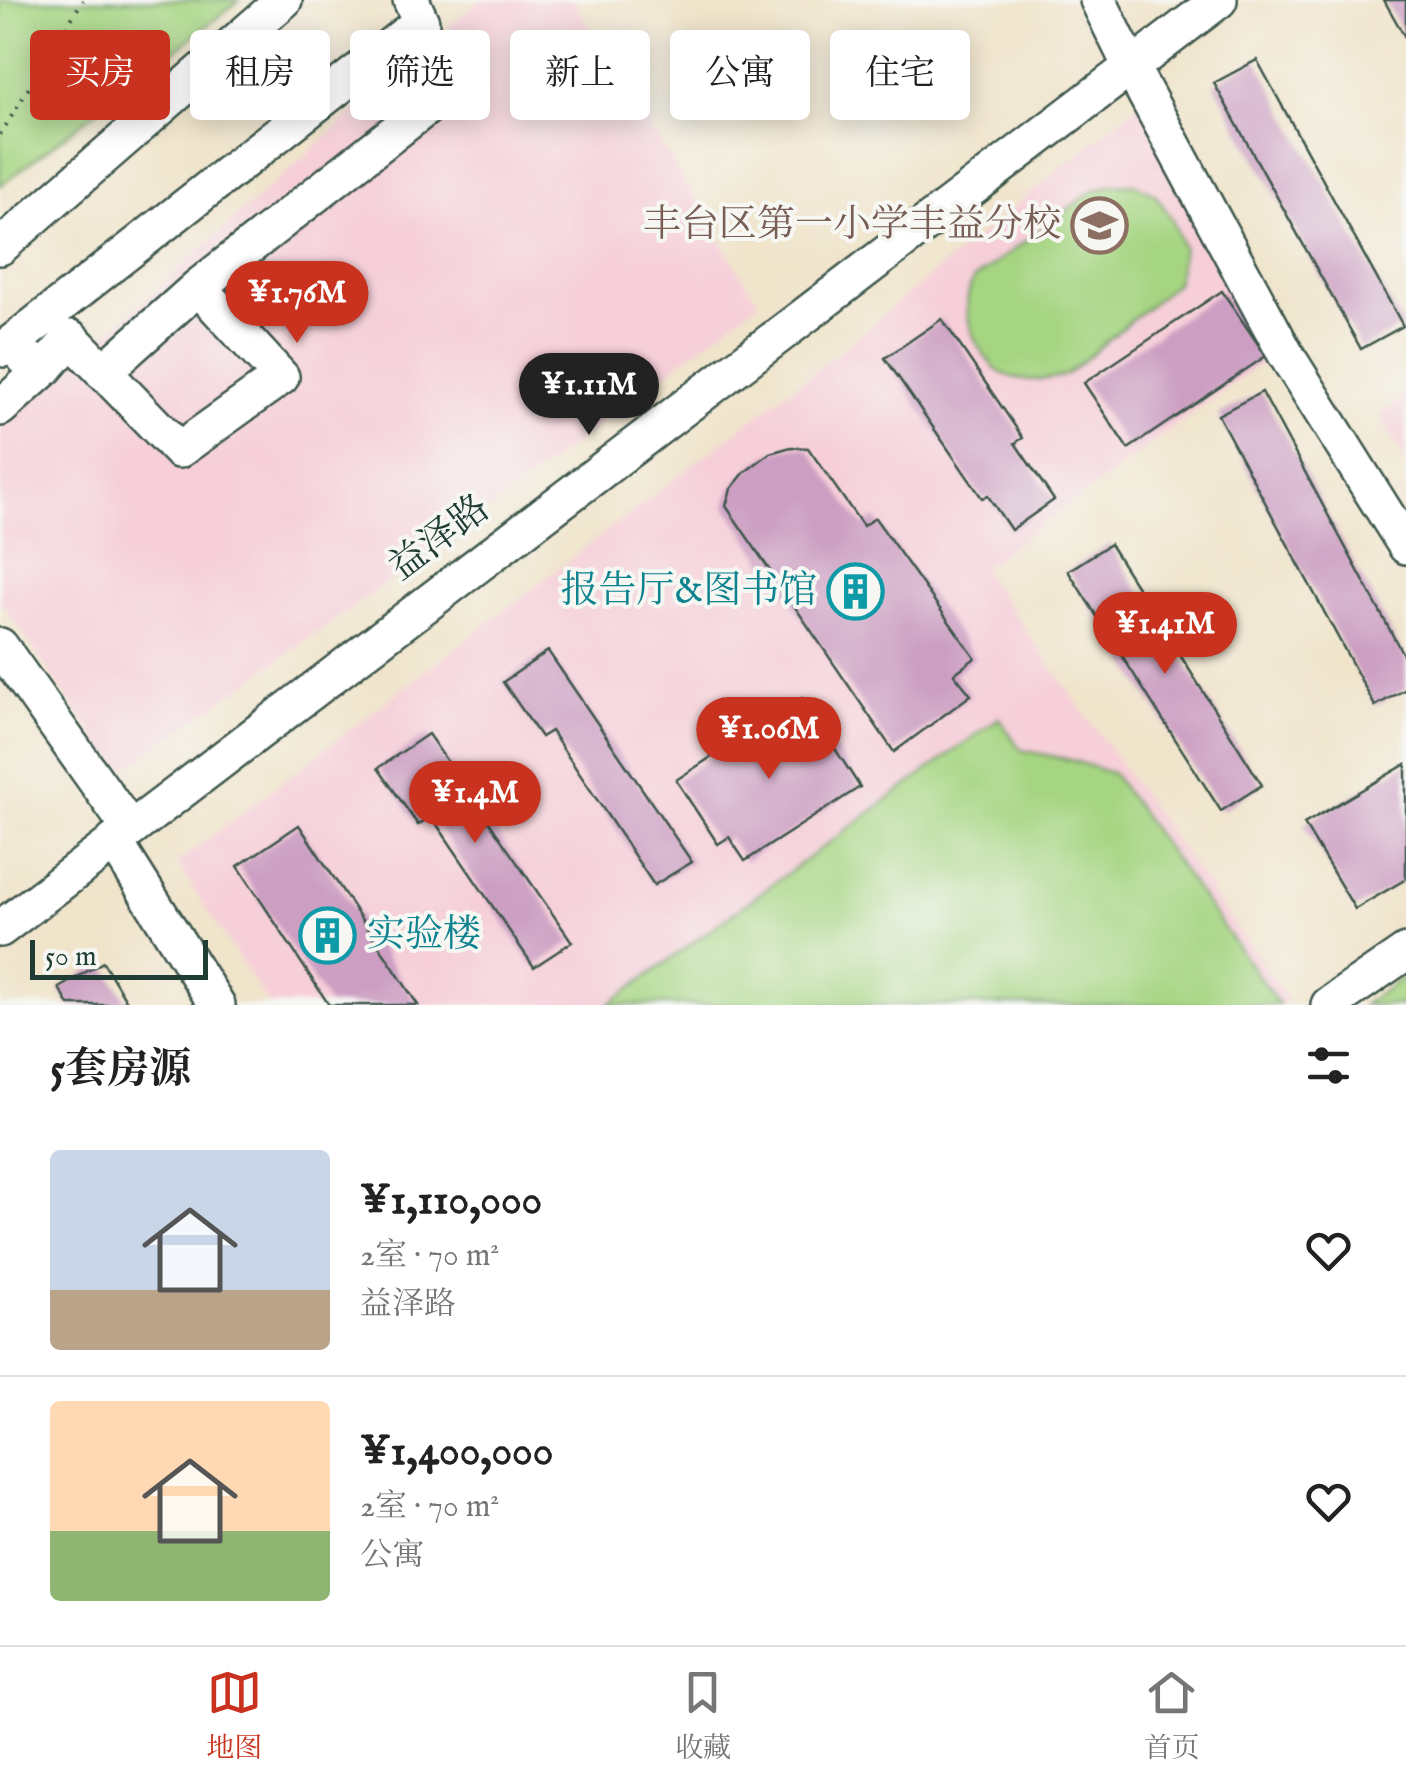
<!DOCTYPE html>
<html lang="zh">
<meta charset="utf-8">
<style>
:root{--surface:#fff;--page:#f2f2f2;--text:#222;--muted:#767676;--line:#e0e0e0;--accent:#c8321e}
body{margin:0;font-family:"IM FELL English","Noto Serif SC",serif;background:var(--page);color:var(--text);height:100vh;display:flex;flex-direction:column;font-size:38px;white-space:nowrap}
*{box-sizing:border-box;margin:0}
p{font-size:32px;color:var(--muted)}
.icon{flex:none;width:55px;height:55px;fill:none;stroke:currentColor;stroke-width:2;stroke-linecap:round;stroke-linejoin:round}
.map{position:relative;height:1005px;overflow:hidden}
.sheet{display:flex;flex-direction:column;background:var(--surface);flex:1}
.sheet>*{flex:none}
.banner{position:absolute;left:30px;top:30px;width:1348px;height:90px;display:flex;gap:20px}
.scale{position:absolute;left:30px;bottom:25px;width:178px;box-sizing:border-box;padding-left:10px;border:5px solid #1f3d34;border-top:0;font-size:28px;line-height:35px;white-space:nowrap;color:#1f3d34;-webkit-text-stroke:8px #f6f6f2;paint-order:stroke}
.price{position:absolute;translate:-50% -85px;padding:0 22px;border-radius:35px;background:var(--accent);color:#fff;font-size:32px;line-height:65px;filter:drop-shadow(0 2px 5px #0008)}
.price::after{content:'';position:absolute;left:50%;top:60px;width:30px;height:22px;margin-left:-15px;background:inherit;clip-path:polygon(0 0,100% 0,50% 100%)}
.price.active{background:#222;color:#fff}
ul{padding:0;list-style:none}
li{display:flex;align-items:center;gap:30px;height:250px;padding:0 50px}
li+li{border-top:2px solid var(--line)}
li span{display:grid;place-items:center;flex:none;width:280px;height:200px;border-radius:10px;color:#555}
li>.icon{margin-inline-start:auto}
span .icon{width:120px;height:120px;fill:#fffc;stroke-width:1}
li b{font-size:42px}
h2{display:flex;justify-content:space-between;align-items:center;height:120px;padding:0 50px;font-size:42px}
.pill{padding:0 35px;border-radius:10px;background:var(--surface);box-shadow:0 5px 25px #0003;font-size:35px;line-height:90px}
.pill.active{background:var(--accent);color:#fff}
.dock{display:flex;justify-content:space-around;align-items:center;height:140px;border-top:2px solid var(--line);background:var(--surface);font-size:28px;color:var(--muted)}
.dock a{display:grid;justify-items:center;gap:5px}
.dock .active{color:var(--accent)}
.map>svg:first-child{display:block}
</style>
<div class="map">
<svg width="1406" height="1005" viewBox="0 0 1406 1005">
<rect width="100%" height="100%" fill="#f6f6f2"/>
<filter id="ink" filterUnits="userSpaceOnUse"><feTurbulence type="fractalNoise" baseFrequency=".01" numOctaves="2"/><feDisplacementMap in="SourceGraphic" scale="20" xChannelSelector="R" yChannelSelector="G"/><feConvolveMatrix kernelMatrix="1 2 1 2 8 2 1 2 1" color-interpolation-filters="sRGB"/></filter>
<filter id="wash" filterUnits="userSpaceOnUse"><feTurbulence type="fractalNoise" baseFrequency=".0048" numOctaves="4" result="noise"/><feDisplacementMap in="SourceGraphic" scale="40" xChannelSelector="R" yChannelSelector="G"/><feGaussianBlur stdDeviation="2.25" result="paint"/><feColorMatrix in="noise" values="0 0 0 0 0 0 0 0 0 0 0 0 0 0 0 0 0 1.4 0 .05"/><feComposite in="paint" operator="in"/></filter>
<g filter="url(#wash)">
<rect width="100%" height="100%" fill="#f0e4cb"/>
<!-- built -->
<path fill="#f6cfd9" d="M479,0H573L758,302L485,513L120,773L0,601V429Z
M1140,103L1279,350L982,569L1288,1000L1280,1005H269L177,863L831,358Z
M1406,396V461L1380,415Z"/>
<!-- green -->
<path fill="#a6d582" stroke="#62895b" stroke-width="2.5" d="M0,0H240L0,186Z
M1135,184L1155,194L1172,219L1183,249L1176,283L1066,375C1044,381 1016,384 995,369C995,369 986,357 985,356C969,334 961,306 973,280L1091,192L1110,185Z
M999,718L1021,750L1071,760L1112,773L1279,1005H608Z
M1406,975V1005H1363Z"/>
<g id="blocks">
<!-- building -->
<path fill="#cc9fc2" d="M1384,0H1406V39Z
M1257,60L1403,326L1361,349L1214,83Z
M1222,291L1266,356L1128,449L1084,383Z
M942,319L1023,438L1015,443L1054,500L1011,530L988,496L982,498L885,358Z
M1262,392L1406,660V689L1375,706L1218,415Z
M791,447L808,448L863,526L875,518L975,658L954,674L971,695L894,752L726,506L731,489L745,472L770,453Z
M1110,544L1262,785L1221,811L1068,571Z
M548,651L692,862L654,885L551,731L541,737L503,682Z
M802,698L860,787L745,861L729,837L718,844L676,780Z
M428,734L572,942L534,967L431,816L418,825L378,768Z
M1406,764V879L1355,909L1304,824Z
M299,825L418,1005H329L238,866Z
M103,962L129,1005H69L59,988Z"/>
</g>
</g>
<g filter="url(#ink)">
<use href="#blocks" fill-opacity="0" stroke="#3e564b" stroke-width="2.5"/>
<g fill="none" stroke-linecap="round" stroke-linejoin="round">
<defs>
<path id="minor" d="M1098,0L1131,67L1285,353L1406,546
M0,247L284,0
M4,349L421,22L411,0
M46,367L71,338L179,450L281,377L198,287L451,88
M103,372L198,287
M0,408L46,367L25,358
M0,646L130,829
M114,841L217,1005
M0,929L1219,0
M1329,1005L1406,952"/>
</defs>
<!-- minor casing -->
<use href="#minor" stroke="#3e564b" stroke-width="40"/>
<!-- path -->
<path stroke="#3e564b" stroke-width="4" stroke-dasharray="2.5 8" stroke-linecap="butt" d="M0,135L83,0"/>
<!-- minor -->
<use href="#minor" stroke="#fff" stroke-width="35"/>
</g>
</g>
<!-- icons -->
<defs>
<symbol id="school-ring" viewBox="-11 -11 22 22"><circle r="9.5" fill="#f6f6f2" stroke="#8d6e63" stroke-width="1.5"/><path d="M0-5L7-2L0 1L-7-2ZM-4 1L0 2.5L4 1V4Q0 6-4 4Z" fill="#8d6e63"/></symbol>
<symbol id="building-ring" viewBox="-11 -11 22 22"><circle r="9.5" fill="#f6f6f2" stroke="#0f9aa8" stroke-width="1.5"/><path d="M-4-6H4V6H1V3H-1V6H-4ZM-2.5-4.3h1.7v1.8h-1.7ZM.8-4.3h1.7v1.8H.8ZM-2.5-1h1.7V.8h-1.7ZM.8-1h1.7V.8H.8Z" fill="#0f9aa8"/></symbol>
</defs>
<g fill-rule="evenodd">
<use href="#school-ring" x="1068" y="194" width="63" height="63"/>
<use href="#building-ring" x="824" y="560" width="63" height="63"/>
<use href="#building-ring" x="296" y="904" width="63" height="63"/>
</g>
<g text-anchor="middle" dominant-baseline="central" stroke-width="8" stroke-linejoin="round" paint-order="stroke">
<!-- education labels -->
<g font-size="38" fill="#785e54" stroke="#f6f6f2" text-anchor="end">
<text x="1061" y="226">丰台区第一小学丰益分校</text>
</g>
<!-- street labels -->
<g font-size="38" fill="#1f3d34" stroke="#f6f6f2">
<text transform="translate(440 539) rotate(-37)">益泽路</text>
</g>
<!-- culture labels -->
<g font-size="38" fill="#0d838f" stroke="#f6f6f2" text-anchor="end">
<text x="817" y="592">报告厅&amp;图书馆</text>
<text x="367" y="936" text-anchor="start">实验楼</text>
</g>
</g>
</svg>
<div class="scale">50 m</div>
<b class="price" style="left:297px;top:346px">¥1.76M</b>
<b class="price active" style="left:589px;top:438px">¥1.11M</b>
<b class="price" style="left:1165px;top:677px">¥1.41M</b>
<b class="price" style="left:769px;top:782px">¥1.06M</b>
<b class="price" style="left:475px;top:846px">¥1.4M</b>
<div class="banner">
<a class="pill active">买房</a>
<a class="pill">租房</a>
<a class="pill">筛选</a>
<a class="pill">新上</a>
<a class="pill">公寓</a>
<a class="pill">住宅</a>
</div>
</div>
<section class="sheet">
<h2>5套房源<svg class="icon" aria-label="filters" viewBox="0 0 24 24"><path d="M4 7h16M4 17h16"/><circle cx="9" cy="7" r="2"/><circle cx="15" cy="17" r="2"/></svg></h2>
<ul>
<li><span style="background:linear-gradient(#c9d6e8 70%,#b9a48a 0)"><svg class="icon" aria-label="home" viewBox="0 0 24 24"><path d="M3 11l9-7 9 7M6 9v11h12V9"/></svg></span><div><b>¥1,110,000</b><p>2室 · 70 m²</p><p>益泽路</p></div><svg class="icon" aria-label="heart" viewBox="0 0 24 24"><path d="M12 20l-8-8c-3-5 5-10 8-4 3-6 11-1 8 4z"/></svg></li>
<li><span style="background:linear-gradient(#ffd9b3 65%,#8fb573 0)"><svg class="icon" aria-label="home" viewBox="0 0 24 24"><path d="M3 11l9-7 9 7M6 9v11h12V9"/></svg></span><div><b>¥1,400,000</b><p>2室 · 70 m²</p><p>公寓</p></div><svg class="icon" aria-label="heart" viewBox="0 0 24 24"><path d="M12 20l-8-8c-3-5 5-10 8-4 3-6 11-1 8 4z"/></svg></li>
</ul>
</section>
<nav class="dock">
<a class="active"><svg class="icon" aria-label="map" viewBox="0 0 24 24"><path d="M3 6l6-2 6 2 6-2v14l-6 2-6-2-6 2zM9 4v14M15 6v14"/></svg>地图</a>
<a><svg class="icon" aria-label="saved" viewBox="0 0 24 24"><path d="M7 4h10v16l-5-4-5 4z"/></svg>收藏</a>
<a><svg class="icon" aria-label="home" viewBox="0 0 24 24"><path d="M3 11l9-7 9 7M6 9v11h12V9"/></svg>首页</a>
</nav>
